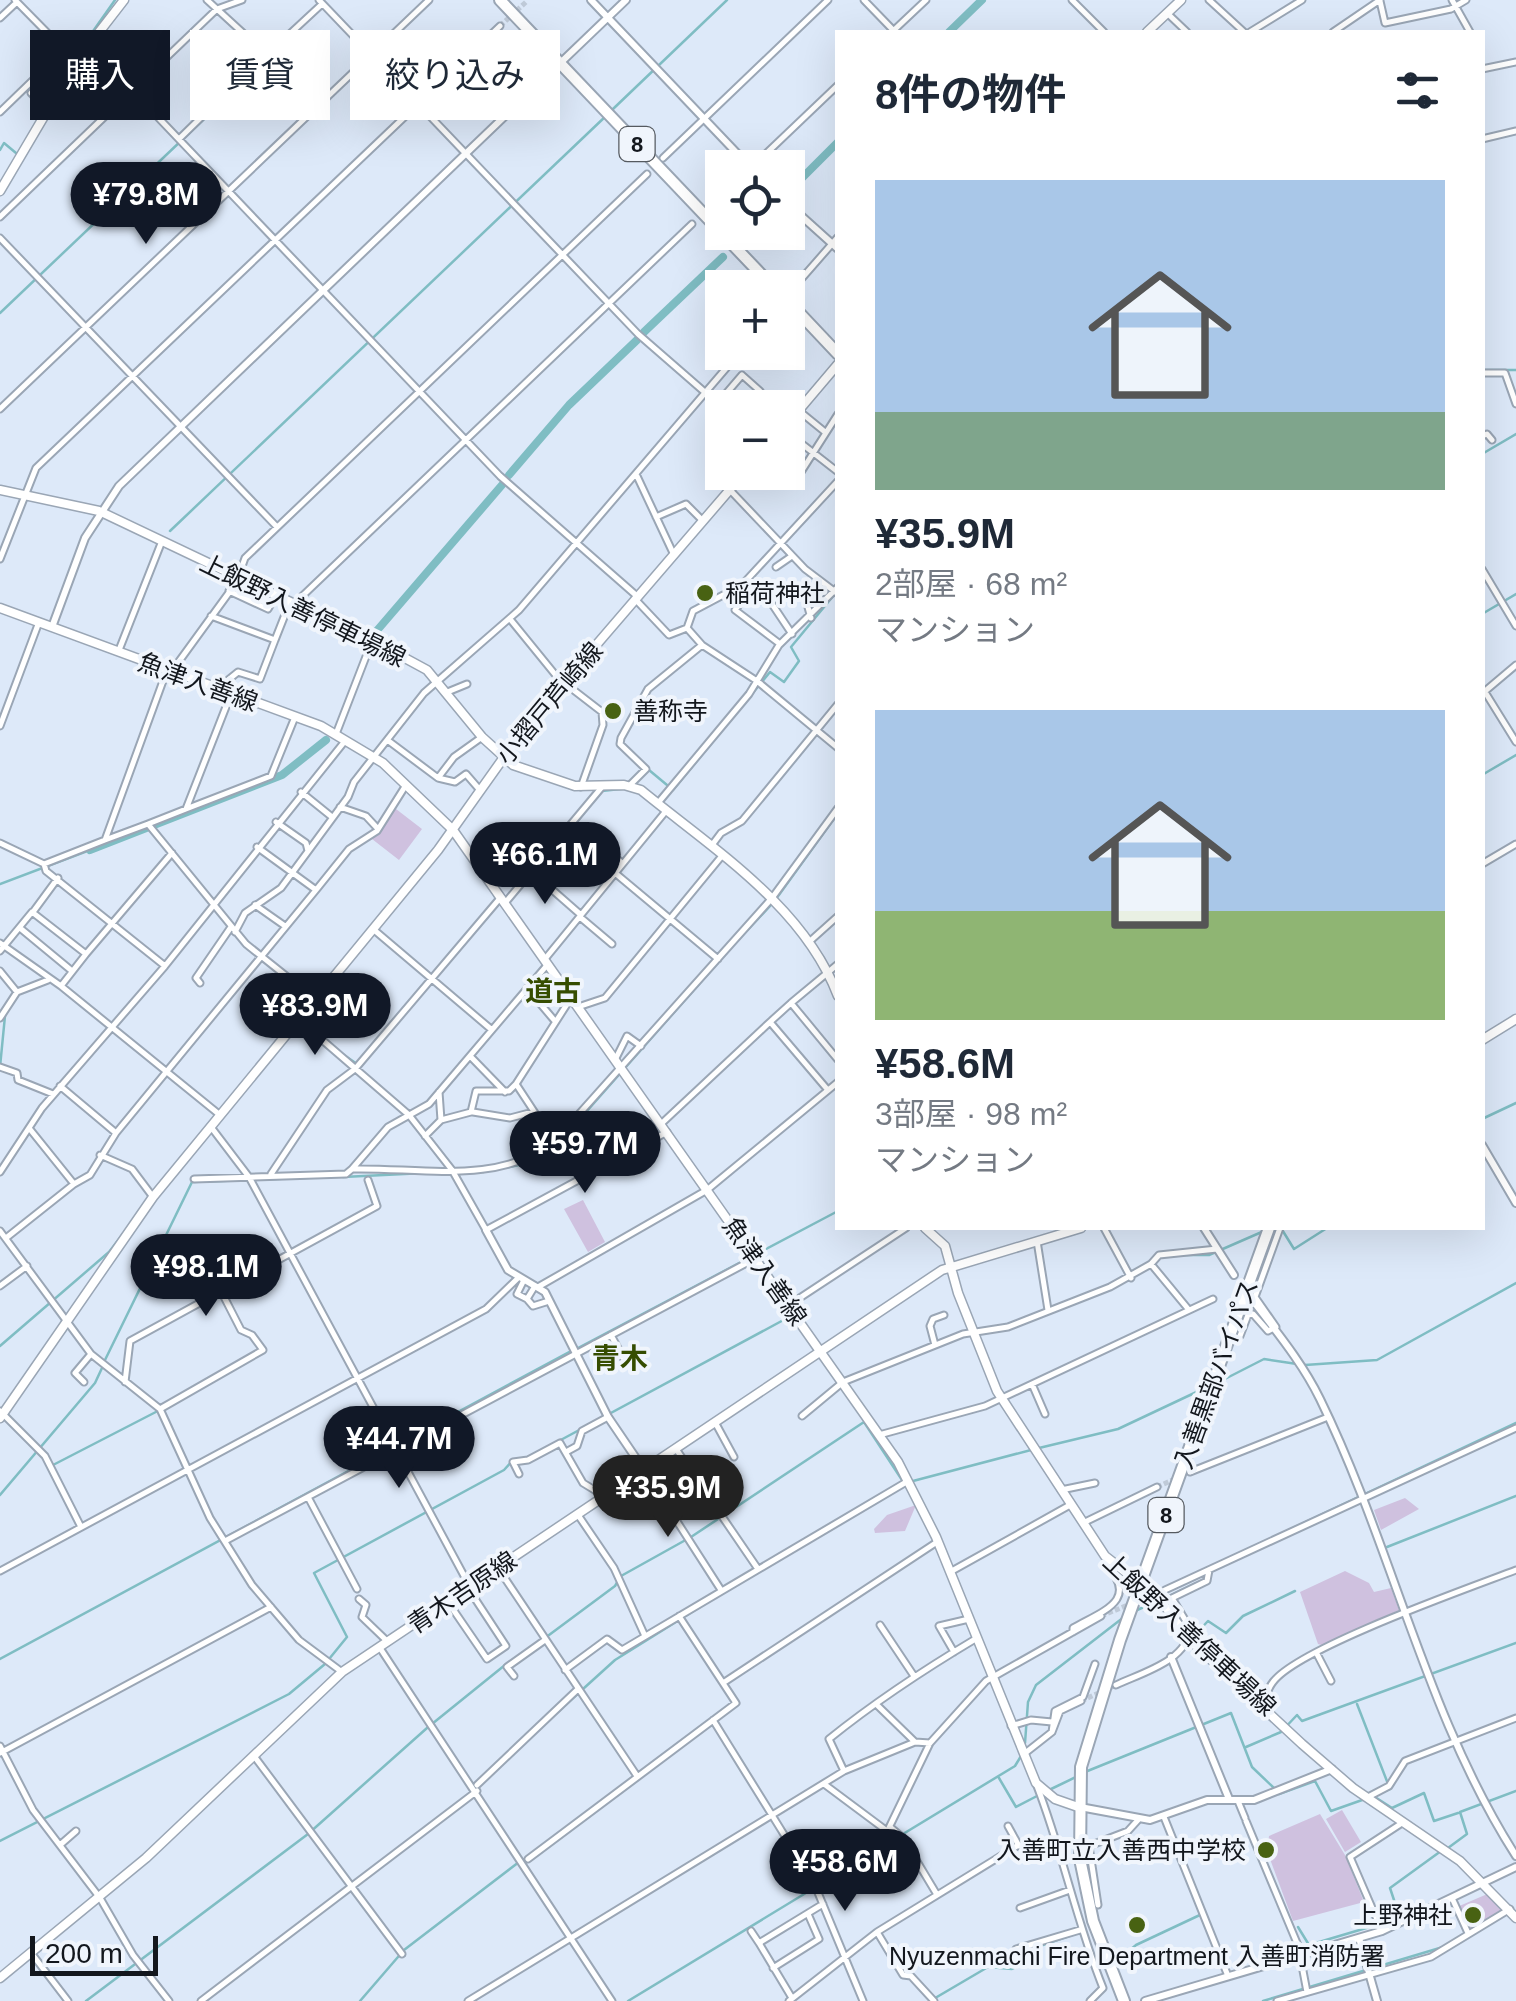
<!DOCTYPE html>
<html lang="ja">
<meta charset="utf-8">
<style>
:root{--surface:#fff;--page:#f2f2f3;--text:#1f2937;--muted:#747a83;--accent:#111827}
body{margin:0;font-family:Arial,"Noto Sans JP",sans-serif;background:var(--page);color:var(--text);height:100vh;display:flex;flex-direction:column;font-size:38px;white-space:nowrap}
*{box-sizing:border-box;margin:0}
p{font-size:32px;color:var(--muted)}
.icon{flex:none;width:55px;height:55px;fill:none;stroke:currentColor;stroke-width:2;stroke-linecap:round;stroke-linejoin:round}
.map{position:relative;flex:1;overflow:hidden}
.drawer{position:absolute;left:835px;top:30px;width:650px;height:1200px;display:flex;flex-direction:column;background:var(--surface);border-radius:0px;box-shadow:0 10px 40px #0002}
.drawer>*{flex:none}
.banner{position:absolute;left:30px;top:30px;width:655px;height:90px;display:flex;gap:20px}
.controls{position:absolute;left:705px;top:150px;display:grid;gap:20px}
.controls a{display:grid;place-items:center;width:100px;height:100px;border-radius:0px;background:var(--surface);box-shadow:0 10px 40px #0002;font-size:50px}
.scale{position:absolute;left:30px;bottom:25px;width:128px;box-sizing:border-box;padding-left:10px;border:5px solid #13171d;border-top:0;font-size:28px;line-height:35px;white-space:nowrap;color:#13171d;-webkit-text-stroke:8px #f0f5fc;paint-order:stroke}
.price{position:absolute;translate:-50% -85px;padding:0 22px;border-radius:35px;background:var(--accent);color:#fff;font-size:32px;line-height:65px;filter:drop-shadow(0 2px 5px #0008)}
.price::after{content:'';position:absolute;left:50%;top:60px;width:30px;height:22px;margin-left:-15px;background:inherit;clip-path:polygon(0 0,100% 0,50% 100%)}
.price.current{background:#222;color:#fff}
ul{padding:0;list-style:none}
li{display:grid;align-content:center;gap:20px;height:530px;padding:0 40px}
li span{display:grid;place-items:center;height:310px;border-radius:0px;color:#555}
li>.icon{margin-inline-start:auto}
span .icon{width:180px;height:180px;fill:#fffc;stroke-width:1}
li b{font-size:42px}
h2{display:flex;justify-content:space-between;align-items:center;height:120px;padding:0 40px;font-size:42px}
.tag{padding:0 35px;border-radius:0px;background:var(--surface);box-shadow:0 10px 40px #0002;font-size:35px;line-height:90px}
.tag.current{background:var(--accent);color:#fff}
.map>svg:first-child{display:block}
</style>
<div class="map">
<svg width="1516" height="2001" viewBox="0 0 1516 2001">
<rect width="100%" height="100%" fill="#dde9f9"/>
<!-- green -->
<path fill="#cfc1df" d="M396,809L422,829L399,860L372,839Z
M583,1200L605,1242L588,1252L564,1209Z
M1405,1498L1419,1509L1381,1530L1374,1510Z
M916,1505L905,1531L875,1533L874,1529L887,1515Z
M1345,1571L1369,1583L1374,1592L1391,1588L1399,1610L1325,1646L1318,1644L1300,1592Z
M1342,1810L1361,1842L1345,1852L1326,1819Z
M1320,1814L1345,1855L1364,1902L1293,1921L1267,1851L1269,1836Z
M1492,1892L1507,1909L1469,1931L1457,1907Z"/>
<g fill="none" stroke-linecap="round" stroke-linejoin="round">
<!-- stream -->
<path stroke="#7fbdc3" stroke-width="2.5" d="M77,54L115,0
M231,102L237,105L253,80
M613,109L727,0
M0,150L4,143L16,153
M0,313L224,100
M1482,370H1516
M1482,454L1516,434
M170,531L607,115
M1482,614L1516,594
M646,772L649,770L673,790L770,672L784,682L799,661L791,647L834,595
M1482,775L1516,755
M542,864L602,791L629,788
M0,884L90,850
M776,899L833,820
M739,939L771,905
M384,1031L496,899L485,878
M344,1055L357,1064
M0,1067L5,1016
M1482,1119L1516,1103
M214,1125L283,1044
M483,1172L530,1163L564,1137L730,949
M343,1177L425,1173
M1272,1230L1281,1228L1294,1249L1327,1228
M1178,1255H1209L1264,1231
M0,1346L109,1252L197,1138
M578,1348L838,1211
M105,1360L192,1182L330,1177
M1305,1365L1377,1360L1516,1283
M1217,1383L1264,1359L1297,1364
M557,1442L789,1317
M1039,1448L1118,1429L1205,1388
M53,1465L183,1398
M913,1481L1031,1450
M0,1495L95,1383L102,1368
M1387,1547L1516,1496
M1210,1567L1516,1423
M1163,1599L1196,1583
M1135,1611L1155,1602
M1193,1637L1208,1621L1226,1633L1243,1616L1295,1591
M545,1638L615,1586L621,1576L691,1537L864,1422L902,1480
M0,1659L571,1351
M1357,1704L1390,1789L1380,1793
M551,1718L615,1660L700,1607
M1025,1743L1028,1702L1036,1685L1124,1617
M1246,1747L1281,1732L1297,1715L1302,1721L1516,1643
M1085,1772L1231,1713L1252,1767L1275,1789
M999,1778L1016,1807L1037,1796
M1049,1790L1078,1776
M1279,1794L1315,1781L1331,1811L1365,1799
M1375,1797L1392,1808L1424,1793L1434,1821L1458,1813
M0,1841L289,1694L325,1664L347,1637L314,1573L504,1470L513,1460L528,1457
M1448,1848L1467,1834L1460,1812L1516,1791
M1298,1927L1309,1945L1400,1918L1390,1888L1441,1851
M1117,1961L1136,1945L1202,1914
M86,2001L308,1834L427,1728L505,1665
M360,2001L404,1950L519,1862
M628,2001L1015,1766L1021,1756
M930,2001L988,1967L1012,1969L1030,1960L1034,1948L1078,1933
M1263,2001L1443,1947"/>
<!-- river -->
<path stroke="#7fbdc3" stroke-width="8" d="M949,32L982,0
M788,192L838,142
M741,239L747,232
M644,332L723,257
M509,475L569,405L637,340
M374,634L502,485
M90,850L282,775L326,740"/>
<!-- minor-tunnel -->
<path stroke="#bfcad8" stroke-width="5" stroke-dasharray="5 2.5" stroke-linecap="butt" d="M500,26L526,2
M1157,1487L1177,1478
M1101,1616L1165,1590
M1081,1701L1116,1685"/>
<defs>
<path id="minor" d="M15,0L76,62
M319,0L638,334L723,408
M864,0L893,30
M1072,0L1104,32
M1209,0L1244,32
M1452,0L1470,32
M1380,1L1385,23L1451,9L1466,0
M1167,13L1187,32
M0,18L16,3
M892,32L926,0
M1250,32L1302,0
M1333,32L1380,0
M90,46L500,476L638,597
M267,55L322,4
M265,57L287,90
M1482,69L1516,62
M31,93L48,110
M0,112L63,51
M179,139L222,97L237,101L267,55L207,0
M1482,139L1516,131
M663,158L828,0
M751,168L838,85
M709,208L722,194
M0,217L217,9L242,0
M0,238L277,527
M789,293L838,237
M1482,373H1505L1516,404
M718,403L742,375L760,391L746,408
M0,409L429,0
M798,410L825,432
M788,433L838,472
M1482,436L1487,434L1492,440
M801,472L838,414
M636,474L674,555
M730,490L805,569L838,594
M656,517L686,504L703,521
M0,559L36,468L500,26
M776,567L792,556
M1482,569L1516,626
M229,591L268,609L276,595
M636,600L669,635L687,628
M806,600L811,618
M770,601L792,634
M294,604L692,224
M739,605L735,610L780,644
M211,616L275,640L290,602
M510,619L558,678L602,712L603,725L581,787
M702,645L757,681L838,748
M119,650L162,541
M172,671L236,583L245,558L647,174
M217,689L238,672L260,679L275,640
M1484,692L1516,665
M1485,692L1516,742
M445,693L467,684
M231,694L186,809L271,776L295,717
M0,726L39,622
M336,734L372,641
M390,742L438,778L454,757L482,737
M438,778L455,782L466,774L479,789
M629,786L646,769L620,744L621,738L648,689L702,645L687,628L693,611L742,585L838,481
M301,792L332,817
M658,803L749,694L779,645L838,587
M340,807L366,816L378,829
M276,822L306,843L308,851
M148,824L186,809
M574,824L622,863
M566,832L718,959
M105,840L148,824L246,944L315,999
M495,840L509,857
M0,843L44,864L105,840L167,670
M712,845L721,833L742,821L838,704
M257,847L316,890L349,849L377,831L406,785
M44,864L46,871L165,966
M1482,864L1516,844
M481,870L529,851L541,860
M532,872L581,915
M505,903L602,787
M255,905L285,926
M33,912L58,878
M580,917L612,944
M20,928L72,971
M373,929L492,1030
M235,932L245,913L281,888L348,797L354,782L424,693L519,610L740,352
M809,942L838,916
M0,943L61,986L220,1115
M0,951L32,912L86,954L61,986
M86,954L172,853
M545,959L666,811
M838,964L791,1003L838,1060
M0,971L17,992
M200,983L196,978L231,927
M527,988L554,1020
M791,1003L770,1022L827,1089
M578,1007L605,998L721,857
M0,1018L17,992L48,980
M298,1019L409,1115L452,1170L486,1230L667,1132
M470,1056L505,1092
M615,1060L627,1036L641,1046
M0,1067L17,1073L18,1080L53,1094
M516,1084L571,998
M439,1092L441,1120L471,1112L476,1091H509L516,1084L554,1142
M473,1112L510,1118L533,1112
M661,1124L770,1022
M211,1127L249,1177L469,1585
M29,1128L74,1184L90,1175L116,1133L60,1086
M116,1133L316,890
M425,1136L441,1120
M100,1155L132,1169L153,1197
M352,1169L388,1127L429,1104L548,964
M0,1172L42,1108L165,966L345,741
M271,1174L327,1090L355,1069L501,897
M194,1179L346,1174L352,1169C417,1167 498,1186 554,1142L772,898L838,808
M1104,1228L1131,1278
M0,1231L91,1354L160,1409L210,1518L252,1585L299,1640L342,1672
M6,1238L74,1184
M1037,1241L1048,1310
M1151,1264L1159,1255L1217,1249
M523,1282L517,1294L527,1299
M0,1286L27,1266
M535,1286L527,1299L533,1306L549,1301
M538,1287L707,1190L838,1082
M789,1305L906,1228
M611,1335L626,1363
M1240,1336L1248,1315L1253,1314L1268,1331L1276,1327L1255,1297L1280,1228
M935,1345L930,1326L933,1319L944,1315
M84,1382L75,1373L91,1354
M125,1382L130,1341L377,1206L368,1180
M1032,1384L1045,1414
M160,1409L263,1350L252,1335L241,1330L221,1291
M0,1411L45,1456L81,1527
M802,1416L843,1382L963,1334L1008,1327L1110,1287L1151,1264L1189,1310
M716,1424L734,1457
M879,1435L985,1406L1213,1299
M676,1449L758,1569
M566,1452L577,1446L582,1431L608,1417
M644,1470L721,1590
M1190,1472L1328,1417
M519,1474L513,1462L528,1460L560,1443L583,1483L606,1497
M655,1484L686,1464
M1061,1490L1095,1483
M308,1497L357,1589
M578,1515L614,1568L645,1636
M1085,1522L1157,1487
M225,1541L756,1258
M498,1568L637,1776
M0,1571L486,1309L517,1279
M950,1572L1070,1505
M1165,1590L1516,1428
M359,1599L366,1605L362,1617L388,1642
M448,1602L487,1659L506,1646L468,1588
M880,1625L914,1676
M1073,1632V1628C1103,1611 1140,1600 1106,1565L1108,1559
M380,1648L612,2001
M954,1652L939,1626L969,1619
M1317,1654L1331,1681
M565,1670L607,1639L622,1650L908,1481
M514,1676L507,1667L545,1640
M723,1683L937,1542
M1116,1685C1141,1673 1188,1661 1190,1628L1172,1598L1207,1581L1209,1570
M1263,1703C1266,1696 1268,1688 1273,1682C1298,1648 1469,1588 1516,1570
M878,1706L915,1742
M713,1720L814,1883L863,2001
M1011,1726L1031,1720L1052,1722
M1052,1732L1055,1711L1083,1697L1095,1664
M0,1746L33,1810L100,1898L133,1955L169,2001
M0,1753L271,1607
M1024,1754L1052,1732L1060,1711L1081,1701
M254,1756L402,1954
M844,1771L829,1739C876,1701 925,1669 977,1638
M824,1784L887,1831
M477,1785L578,1689
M1037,1786C1063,1853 1076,1921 1103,1988L1090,2001
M1368,1797L1389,1786L1405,1761L1516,1718
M1238,1801L1245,1818
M1164,1817L1228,1976
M1246,1821L1302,1955
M1008,1826L1019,1846
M890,1827L903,1838L936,1893
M60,1845L76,1831
M528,1859L736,1703L679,1616
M814,1883L870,1852L885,1836L930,1743L986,1681L1101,1616
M1452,1898L1468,1933
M1098,1905L1089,1846L1128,1831L1138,1820
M1020,1908L1070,1890
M751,1931L759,1943
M1382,1931L1350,1857L1402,1823
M877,1932L903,1975L911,1976L934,2001
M1016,1949L1080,1930
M32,1954L68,2001
M1300,1955L1307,1992
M773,1968L819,1939L808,1914
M792,1998L759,1943L823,1904
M201,2001L477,1791
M468,2001L844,1771L915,1742L930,1743
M789,2001L877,1932L1017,1846L1059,1844
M1277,2001L1431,1957L1510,1909"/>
<path id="tertiary" d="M591,0L751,168
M788,204L838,249
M52,627L85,538L119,486L626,0
M1482,1145L1516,1203
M1204,1228L1234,1275
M486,1230L508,1270L545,1292L608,1417L644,1470
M1250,1297C1275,1330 1302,1362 1320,1399C1393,1548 1426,1716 1516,1856
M1171,1657L1229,1799
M1080,1807L1150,1820L1207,1800H1254L1332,1769
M1359,1938L1377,2001
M1145,2001L1382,1931L1516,1867"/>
<path id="secondary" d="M1147,32L1181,0
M0,191L76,62L124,0
M788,423L838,364
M0,490L99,511L379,644L427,670L482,737L513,765L575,786L624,785L641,790C713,849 804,906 838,996
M0,608L321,726L383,763L453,830L898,1462L936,1537L1036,1783L1055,1799L1078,1807
M1482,1040L1516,1019
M925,1228L945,1246L958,1293L997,1391L1105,1556L1159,1598L1189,1639L1302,1744L1353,1788L1460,1861L1516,1918
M0,1418L153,1197L438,850L524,729L745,472
M0,1978L146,1858L342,1672L942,1270L1081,1228"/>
<path id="trunk" d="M500,0L774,288
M788,301L838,354
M1124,2001L1093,1921L1080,1859L1081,1767L1120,1640L1269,1228"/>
</defs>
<!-- minor casing -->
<use href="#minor" stroke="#9aa6b5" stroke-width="9"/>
<!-- tertiary casing -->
<use href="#tertiary" stroke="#9aa6b5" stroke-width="10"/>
<!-- secondary casing -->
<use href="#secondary" stroke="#9aa6b5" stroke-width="11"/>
<!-- trunk casing -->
<use href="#trunk" stroke="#9aa6b5" stroke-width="14"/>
<!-- minor -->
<use href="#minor" stroke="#fff" stroke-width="5"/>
<!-- tertiary -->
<use href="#tertiary" stroke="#fff" stroke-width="6"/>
<!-- secondary -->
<use href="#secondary" stroke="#fff" stroke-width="8"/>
<!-- trunk -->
<use href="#trunk" stroke="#fff" stroke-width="10"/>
</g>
<!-- markers -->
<g fill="#486212" stroke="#f0f5fc" stroke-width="4">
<circle cx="705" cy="593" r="10"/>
<circle cx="613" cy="711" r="10"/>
<circle cx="1266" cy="1850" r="10"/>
<circle cx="1473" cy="1915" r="10"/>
<circle cx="1137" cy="1925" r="10"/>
</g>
<g text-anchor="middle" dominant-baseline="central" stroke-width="8" stroke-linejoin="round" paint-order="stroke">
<!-- shield labels -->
<g fill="#f0f5fc" stroke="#555a60" stroke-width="2.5">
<rect x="619.5" y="127" width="35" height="34" rx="8"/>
<rect x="1148.5" y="1498" width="35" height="34" rx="8"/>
</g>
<g font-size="22" font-weight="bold" fill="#13171d">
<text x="637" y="144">8</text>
<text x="1166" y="1515">8</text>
</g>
<!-- poi labels -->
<g font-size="25" fill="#13171d" stroke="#f0f5fc" text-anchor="start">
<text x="725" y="593">稲荷神社</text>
<text x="633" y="711">善称寺</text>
<text x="1246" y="1850" text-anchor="end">入善町立入善西中学校</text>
<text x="1453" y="1915" text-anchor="end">上野神社</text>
<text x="1137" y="1956" text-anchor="middle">Nyuzenmachi Fire Department 入善町消防署</text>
</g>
<!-- street labels -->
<g font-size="25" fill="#13171d" stroke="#f0f5fc">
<text transform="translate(303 610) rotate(26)">上飯野入善停車場線</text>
<text transform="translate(198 682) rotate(20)">魚津入善線</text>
<text transform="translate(549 703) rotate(-50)">小摺戸芦崎線</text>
<text transform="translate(765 1271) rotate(55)">魚津入善線</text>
<text transform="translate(1216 1374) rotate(-70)">入善黒部バイパス</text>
<text transform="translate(462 1592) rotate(-34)">青木吉原線</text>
<text transform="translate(1190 1634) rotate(43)">上飯野入善停車場線</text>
</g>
<!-- neighbourhood labels -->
<g font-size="28" font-weight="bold" fill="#364d00" stroke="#f0f5fc">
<text x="553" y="991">道古</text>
<text x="620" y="1358">青木</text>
</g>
</g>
</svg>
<div class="controls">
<a><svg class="icon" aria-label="locate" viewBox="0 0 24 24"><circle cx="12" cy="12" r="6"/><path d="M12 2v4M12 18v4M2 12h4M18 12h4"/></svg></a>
<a>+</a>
<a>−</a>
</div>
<div class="scale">200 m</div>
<b class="price" style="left:146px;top:247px">¥79.8M</b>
<b class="price" style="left:545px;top:907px">¥66.1M</b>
<b class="price" style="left:315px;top:1058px">¥83.9M</b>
<b class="price" style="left:585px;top:1196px">¥59.7M</b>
<b class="price" style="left:206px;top:1319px">¥98.1M</b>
<b class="price" style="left:399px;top:1491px">¥44.7M</b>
<b class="price current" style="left:668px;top:1540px">¥35.9M</b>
<b class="price" style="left:845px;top:1914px">¥58.6M</b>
<div class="banner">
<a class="tag current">購入</a>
<a class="tag">賃貸</a>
<a class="tag">絞り込み</a>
</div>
<section class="drawer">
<h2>8件の物件<svg class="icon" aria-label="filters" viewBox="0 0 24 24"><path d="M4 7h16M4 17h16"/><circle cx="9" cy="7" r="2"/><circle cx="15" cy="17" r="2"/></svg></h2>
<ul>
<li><span style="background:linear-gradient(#a9c7e8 75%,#7fa58c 0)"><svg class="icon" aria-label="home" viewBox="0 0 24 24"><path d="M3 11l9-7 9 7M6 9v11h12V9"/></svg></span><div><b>¥35.9M</b><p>2部屋 · 68 m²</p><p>マンション</p></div></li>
<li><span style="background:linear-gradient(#a9c7e8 65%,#8fb573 0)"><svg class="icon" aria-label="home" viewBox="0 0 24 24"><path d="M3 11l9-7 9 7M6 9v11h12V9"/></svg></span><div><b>¥58.6M</b><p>3部屋 · 98 m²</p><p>マンション</p></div></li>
</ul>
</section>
</div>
